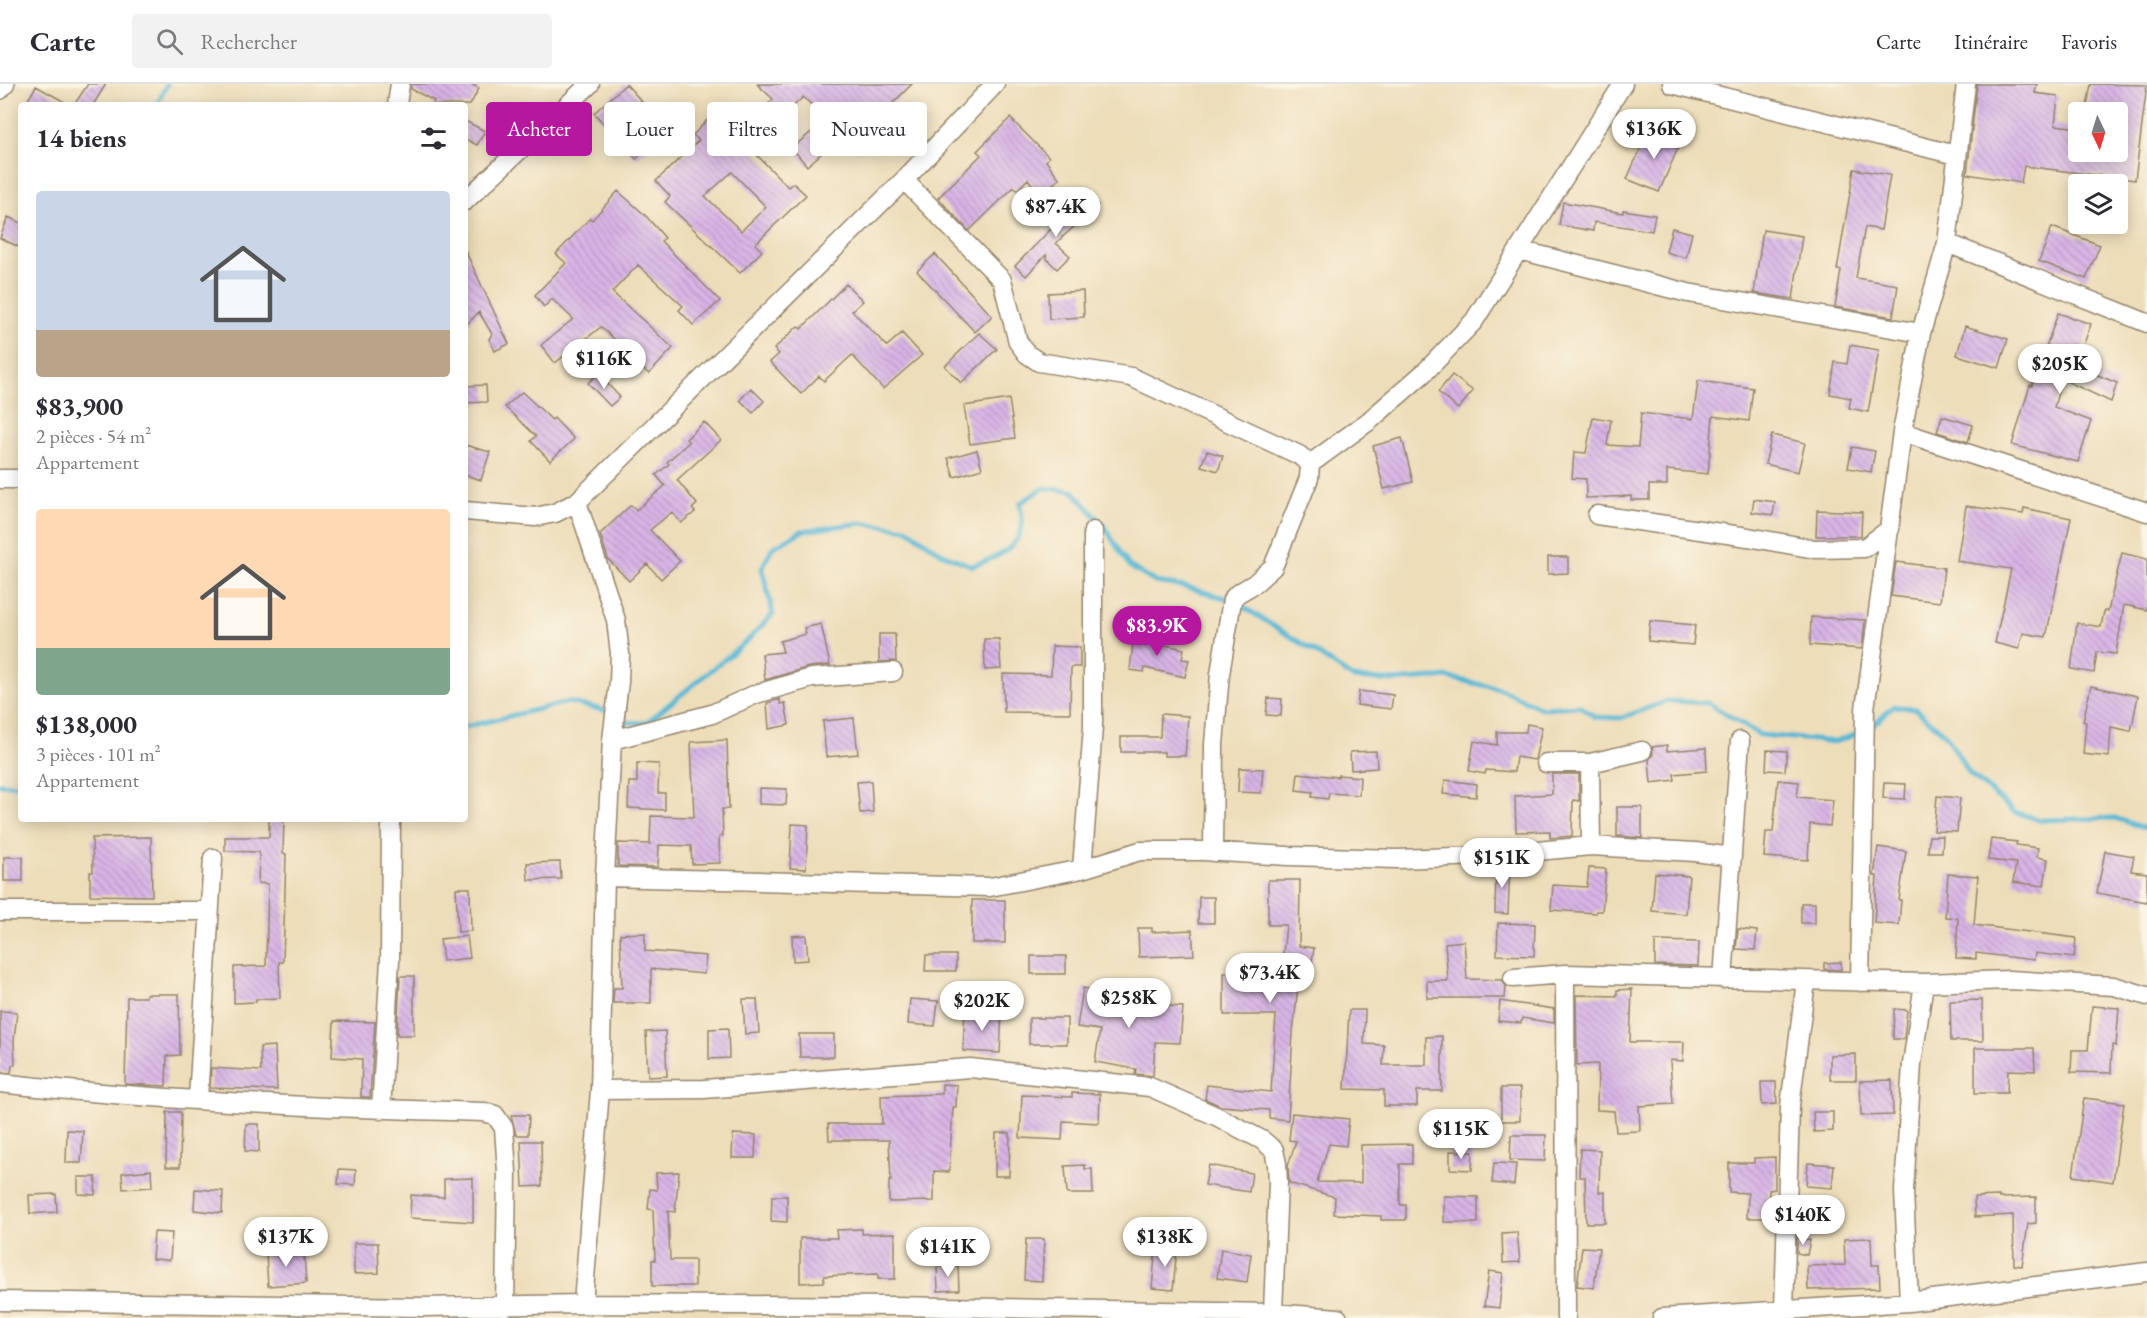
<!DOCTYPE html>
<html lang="fr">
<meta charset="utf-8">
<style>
:root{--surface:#fff;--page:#f2f2f3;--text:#2b2b33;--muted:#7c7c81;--line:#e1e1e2;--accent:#b5179e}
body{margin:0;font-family:"EB Garamond",serif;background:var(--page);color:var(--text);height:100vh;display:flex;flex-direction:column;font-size:22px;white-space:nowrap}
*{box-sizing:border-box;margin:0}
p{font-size:20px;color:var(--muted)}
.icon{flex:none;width:33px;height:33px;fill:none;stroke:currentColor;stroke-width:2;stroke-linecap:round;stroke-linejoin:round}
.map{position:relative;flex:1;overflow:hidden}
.drawer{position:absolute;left:18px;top:18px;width:450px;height:720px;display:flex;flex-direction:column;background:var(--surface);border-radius:6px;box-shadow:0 3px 15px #0003}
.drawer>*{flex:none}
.guide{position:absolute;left:486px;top:18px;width:570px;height:54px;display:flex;gap:12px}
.needle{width:39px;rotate:176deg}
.tools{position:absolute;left:2068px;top:18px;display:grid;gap:12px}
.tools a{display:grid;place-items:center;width:60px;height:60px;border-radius:6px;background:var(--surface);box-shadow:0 3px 15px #0003;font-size:30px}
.price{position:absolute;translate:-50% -51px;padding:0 14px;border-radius:21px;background:#fff;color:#222;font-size:20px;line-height:39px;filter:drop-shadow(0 2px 3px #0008)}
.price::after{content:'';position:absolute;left:50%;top:36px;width:18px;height:14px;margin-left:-9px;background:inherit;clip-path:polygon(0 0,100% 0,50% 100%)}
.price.active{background:var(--accent);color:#fff}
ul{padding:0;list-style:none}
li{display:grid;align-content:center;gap:12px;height:318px;padding:0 18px}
li span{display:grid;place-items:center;height:186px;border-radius:6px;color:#555}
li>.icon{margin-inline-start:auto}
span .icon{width:108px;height:108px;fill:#fffc;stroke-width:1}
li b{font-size:26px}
h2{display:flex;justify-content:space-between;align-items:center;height:72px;padding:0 18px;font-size:26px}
.tag{padding:0 21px;border-radius:6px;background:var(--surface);box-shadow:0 3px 15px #0003;font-size:21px;line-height:54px}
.tag.active{background:var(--accent);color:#fff}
header{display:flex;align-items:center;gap:36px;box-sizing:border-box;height:84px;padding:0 30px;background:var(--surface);border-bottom:2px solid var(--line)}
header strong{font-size:28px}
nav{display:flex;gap:33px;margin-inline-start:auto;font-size:21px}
.search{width:420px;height:54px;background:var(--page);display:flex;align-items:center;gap:15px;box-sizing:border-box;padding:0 21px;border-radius:6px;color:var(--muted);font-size:22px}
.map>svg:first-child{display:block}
</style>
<header>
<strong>Carte</strong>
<div class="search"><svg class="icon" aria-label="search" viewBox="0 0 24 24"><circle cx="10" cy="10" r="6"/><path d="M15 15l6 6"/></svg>Rechercher</div>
<nav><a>Carte</a><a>Itinéraire</a><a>Favoris</a></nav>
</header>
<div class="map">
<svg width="2147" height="1234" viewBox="0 0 2147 1234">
<defs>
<pattern id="building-back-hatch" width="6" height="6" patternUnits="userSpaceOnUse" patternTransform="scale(1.5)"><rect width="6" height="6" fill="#d8b5e7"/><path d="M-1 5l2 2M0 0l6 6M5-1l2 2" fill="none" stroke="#b093bb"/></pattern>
</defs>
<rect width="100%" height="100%" fill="#fcf5e5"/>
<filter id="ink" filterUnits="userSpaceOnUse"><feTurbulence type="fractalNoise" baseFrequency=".0167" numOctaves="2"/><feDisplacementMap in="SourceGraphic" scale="12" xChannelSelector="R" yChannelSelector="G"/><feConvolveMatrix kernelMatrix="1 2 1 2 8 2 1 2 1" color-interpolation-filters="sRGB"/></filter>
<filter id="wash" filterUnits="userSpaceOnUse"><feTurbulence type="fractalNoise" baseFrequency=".008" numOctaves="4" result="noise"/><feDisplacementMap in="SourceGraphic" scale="24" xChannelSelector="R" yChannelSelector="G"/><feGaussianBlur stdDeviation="1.35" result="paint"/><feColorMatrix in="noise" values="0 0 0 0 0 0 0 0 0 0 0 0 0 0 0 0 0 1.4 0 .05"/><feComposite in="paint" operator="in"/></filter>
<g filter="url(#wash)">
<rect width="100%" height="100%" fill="#edddb9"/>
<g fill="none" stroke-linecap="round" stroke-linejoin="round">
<!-- stream -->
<path stroke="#55b6d4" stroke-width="5" d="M157,21L167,0
M619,636L623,638L646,639L747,557L773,530L762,484L772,464L802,447L861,439L907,445L943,470L972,482C992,475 1017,467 1022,443C1023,436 1021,427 1020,419L1044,404L1073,407L1104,442L1129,482L1155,498L1186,503L1232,516L1309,564L1353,594L1393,597L1446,593L1500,605L1541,624L1580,622L1595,633L1621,634L1667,617L1708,619L1760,651L1835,658L1862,648
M465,643L568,618L607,627L611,630
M1870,644L1894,622L1916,625L1946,651L1969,689L2014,728L2040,736L2115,734L2147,745
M0,700L21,701"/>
</g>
<g id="blocks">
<!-- building -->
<path fill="url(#building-back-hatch)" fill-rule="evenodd" d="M88,0H106L93,21H74Z
M411,0H471L479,4L470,21H433L434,17L411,5Z
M626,0L660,38L651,46L659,54L636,75L594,29Z
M757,0H912L881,31L889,38L861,68L836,44L816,62L822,69L807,82L792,64L827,35L803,13L773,42L760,29L773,15Z
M1977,0H2037L2035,9L2058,12L2055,41L2079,44V68H2118V28H2086L2091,0L2147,1L2135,96L2024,82L2021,99L1967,90Z
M36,2L70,21H25Z
M711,32L722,42L725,38L734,47L737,45L757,66L754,68L788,103L793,99L806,111L755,160L762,167L740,189L665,118L670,112L656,97L699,56L693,51ZM732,88L766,123L741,147L705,112Z
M1010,34L1049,73L1046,77L1060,95L1039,110L1028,95L1017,106L1014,103L969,147L938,114L981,71L977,67Z
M465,37L485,47L477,61L465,55Z
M1650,42L1676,53L1672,62L1678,64L1659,108L1627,95Z
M1854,85L1890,91L1881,146L1865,143L1856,194L1898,201L1893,233L1835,223L1841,186H1837Z
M618,107L646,132L665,154L661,157L720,217L693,241L679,226L683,222L638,181L612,208L673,264L649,290L643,285L640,289L618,269L623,263L601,243L555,279L541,261L573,235L552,215L544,223L535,211L566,179L556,170L590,134L592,136Z
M1087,110L1098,121L1056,159L1070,172L1057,185L1047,175L1046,171L1026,192L1015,182L1046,150Z
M1563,118L1623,129V126L1655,131L1652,147L1594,138L1593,147L1559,141Z
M8,133L21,139V164L0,154Z
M2052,143L2100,161L2086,195L2039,177Z
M1672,144L1692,149L1686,174L1666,168Z
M1763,146L1802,152L1793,215L1754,209Z
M465,166L509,260L495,267L489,255L492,250L479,228L465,242Z
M935,170L992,232L975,248L917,187Z
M846,200L863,217L852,227L887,262L902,249L922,271L883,305L852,271L824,297L819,292L801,310L770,278L779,270L774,265L798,242L801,245Z
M1083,207L1084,233L1049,235L1048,209Z
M2058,229L2091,240L2076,282L2117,299L2111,318L2062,295L2054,323L2091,337L2078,378L2012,361L2030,301L2032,302Z
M1965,242L2008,255L1999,284L1957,271Z
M979,249L997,265L961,299L945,282Z
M1850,261L1879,266L1868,328L1849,324L1851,314L1830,310L1835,278L1847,280Z
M598,290L620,313L610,322L588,299Z
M1452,291L1473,307L1458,325L1438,308Z
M1698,297L1753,304L1749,337L1713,332L1708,390L1667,386V401H1649V416H1631V412L1586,414V395L1572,394L1574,368L1586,369L1593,333L1611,336L1607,361L1638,363L1641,329L1693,335Z
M486,301L487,318L465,319V302Z
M751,304L764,317L753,329L740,316Z
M522,308L552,336L554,334L574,355L550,377L531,357L536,352L505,323Z
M1009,315L1015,354L970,360L964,322Z
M1942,332L1973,341L1968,358L1937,348Z
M704,338L721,356L677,396L697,420L692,425L695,428L681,439L672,428L650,446L680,477L661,495L647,480L629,497L608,475L600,450L631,421L636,426L665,402L656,391L669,380L667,378L689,358L686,355Z
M1772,351L1805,359L1798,388L1765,380Z
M1402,354L1413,398L1384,405L1373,362Z
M465,361L490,368L481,396L465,391Z
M1852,363L1875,367L1871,388L1848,384Z
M977,366L982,385L954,393L948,374Z
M1207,367L1223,372L1218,387L1201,382Z
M1754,415L1775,418L1773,431L1752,428Z
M1966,422L2023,430L2024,424L2071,434L2046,553L2023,549L2019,565L1995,559L2011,485L1957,477Z
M1817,426L1862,428L1861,452H1816Z
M2122,469L2147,475V526L2124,521L2116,570L2097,568L2094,589L2071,585L2077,539L2101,543L2104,527H2108Z
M1548,473H1568V489L1548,490Z
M1896,478L1944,484L1940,518L1891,512Z
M1811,533L1865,536L1862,565L1810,561Z
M1650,537L1695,541L1693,561L1648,557Z
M821,540L830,581L809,583L765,596L762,570L783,568L780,557L806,550L804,544Z
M879,550H895L896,577L879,578Z
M1134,550L1149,552L1148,557L1184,565L1182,575L1189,576L1185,593L1145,584L1144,588L1130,586Z
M984,555H999L1001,585L985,586Z
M1052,562L1080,563V583H1071L1070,629L1004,628L1003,590L1051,591Z
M2091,602L2138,612L2131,647L2111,643L2109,673L2083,670L2086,638L2083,637Z
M1359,607L1393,611L1391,625L1357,621Z
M1268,614L1282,615L1281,632L1266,631Z
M780,615V620L785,619L789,641L769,645L767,619Z
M1161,630L1188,632L1185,672H1164V668H1121V653H1160Z
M854,634L858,670L826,673L823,637Z
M1527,640L1542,643L1535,676L1516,673L1514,688L1486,686L1485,690L1469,687L1474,657L1497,661V648H1526Z
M727,656L729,725H722L723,752L719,753L720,779L692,780L691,762L659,761L658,783L618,782V759L650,760L651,732L694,733L691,658Z
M1667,661V667L1706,664L1707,687L1674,690L1675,696L1651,699L1649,676L1653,670L1652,663Z
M1767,666L1787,667L1785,687L1766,686Z
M1376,667L1377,684L1351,686L1350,668Z
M637,679L659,680L658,709H665V726L628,724L629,698H637Z
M1239,684L1263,685L1261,709L1238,708Z
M1298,689L1338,693V691L1360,693L1359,711L1329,709L1328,715L1312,713L1313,708L1296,706Z
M1552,690H1579V717L1573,716L1572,752L1550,754V747L1516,748L1515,712L1552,710Z
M1445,696L1477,700L1476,713L1443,710Z
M1778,696L1799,698L1797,713L1833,716L1830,742L1810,740L1808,776L1764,773L1766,748H1773Z
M871,697L873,728L860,729L857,698Z
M1884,699L1906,700L1905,715L1883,714Z
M759,704L787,705L786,721L759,720Z
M1937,712L1960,714L1957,748L1934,747Z
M1617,723H1642V754L1617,752Z
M269,735H284L283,770H286L283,878H279L280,914L256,915V918L234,919V883L266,882L268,800L258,799L259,768L225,767V753H269Z
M792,740L808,741L806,785L790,784Z
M1929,752H1943L1942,768H1928Z
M151,753L152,812L90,811V788H93L92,754Z
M1991,755L2017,758L2016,761L2038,764L2037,773L2048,775L2044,802L2013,798L2016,779L1988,776Z
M1878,763L1906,767L1899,816H1901L1899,841L1874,839L1877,792H1874Z
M2105,767L2134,772L2131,787L2147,789V818L2097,809Z
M4,773H23V797H4Z
M560,778L561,795L528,796L527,779Z
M1510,781L1508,830L1495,829L1496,782Z
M1589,784L1606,785L1602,827H1596V829L1551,826L1553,801L1587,803Z
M1655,789L1689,792L1686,830L1652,827Z
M1948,790L1978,792L1974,841L2076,854L2074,874L2035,869L2034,876L1976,869V875L1956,874L1958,834L1945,833Z
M1268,796H1300L1299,862L1314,864L1311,885L1300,884L1293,948L1288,1036L1269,1034V1026L1221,1022L1205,1015L1207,1001L1271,1008L1276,931H1224V889H1281L1286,841H1268Z
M456,804H470L471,847L458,848Z
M1199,813H1214V839H1198Z
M972,816H1005V859H972Z
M1801,819H1815V839H1801Z
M1498,839L1535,840L1534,872L1497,871Z
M1138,844H1152V848L1192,846L1194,871L1139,873Z
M1738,845L1757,847L1755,866L1736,865Z
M645,849V867L706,872L704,890L651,885V919H613L614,904H622L620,850Z
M806,851L808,876L793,877L792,852Z
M467,852L470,874L443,877L440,855Z
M1464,857L1467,895L1502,896L1506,902L1505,914H1427V897H1448L1445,859Z
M1655,857L1699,858L1698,882L1655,881Z
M926,871H956V887H925Z
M1031,872H1066V890H1031Z
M1841,878V886L1824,885V879Z
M400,892H414V951H397Z
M1083,904L1125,911L1123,919L1183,923L1180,959L1155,958L1153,992L1135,990L1136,985L1095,978L1100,946L1077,943Z
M1632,905L1630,958H1684L1683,977L1670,976L1673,1020L1639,1022L1640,1047L1616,1048L1614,1027L1597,1026L1598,980L1577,981L1576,911L1617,912V906Z
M146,910H179L180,971L167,972L166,1002L125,1000L127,913H146Z
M743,915H757L759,949L745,950Z
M910,915L938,917L935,942L908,940Z
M1982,916L1983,957H1951L1950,917Z
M1500,917L1554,925V939L1522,934L1521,939L1498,937Z
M2092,922L2119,924L2116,962L2112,961L2111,989L2071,988L2072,966H2088Z
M1894,925L1907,926L1904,955H1893Z
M965,926L1002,928L1000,969L963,967Z
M1349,926H1365L1364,960L1384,961L1383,981H1426V953L1442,952V1007H1417V1022H1384V1006L1345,1005Z
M0,927L17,928L14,957L15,981H12L11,989L0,988Z
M1029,934H1067V960H1029Z
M334,937L375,938L370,1013H361L362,975L332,973Z
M728,944L729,974L709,975V945Z
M665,947L667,992L648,993L646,948Z
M799,950H834V973H800Z
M275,962L277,1006L210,1004L211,984L261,987L260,963Z
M1975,964H2034L2035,987L2008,986L2007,1009H1975Z
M1856,970V996H1830V971Z
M1892,996L1893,1031L1861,1032L1860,997Z
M1761,998H1776L1777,1020L1762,1021Z
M942,1000L957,1001L956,1023H953L949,1088L934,1087V1117L889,1118V1097H891L889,1056H829L828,1040H882L881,1012L942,1010Z
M1501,1004H1520V1037H1501Z
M1072,1009L1100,1010L1099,1039L1063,1037L1062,1056L1020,1054L1022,1011L1072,1013Z
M2084,1014L2124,1019L2113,1098L2073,1092Z
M167,1028H181L180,1083H166Z
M1813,1028H1833V1047L1814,1048Z
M1292,1029L1349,1035L1346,1062L1329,1060L1317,1098L1361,1099V1061L1412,1060V1080H1400V1121H1406V1136H1381V1132L1334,1130L1335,1113L1289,1099L1288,1082L1296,1057L1289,1056Z
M511,1031H529L528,1051H516Z
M246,1040H259V1068L245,1067Z
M67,1046L83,1047L81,1079H66Z
M996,1049H1010L1009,1092H995Z
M733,1050L756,1051L755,1074H732Z
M1511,1051H1546L1545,1077L1510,1076Z
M521,1057H541L542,1102L523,1103Z
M1580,1065L1600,1066L1599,1108H1605V1139H1586L1585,1093H1579Z
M1450,1067L1473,1068L1472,1086L1450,1085Z
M1775,1073V1105L1769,1106L1768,1134H1747L1748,1109L1729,1108V1079H1754V1074Z
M1494,1079L1516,1080L1514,1101L1492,1099Z
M1808,1079L1834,1081L1832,1104L1806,1102Z
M1085,1081V1085H1092L1093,1110H1067L1065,1082Z
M1209,1081L1252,1089L1249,1108L1205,1101Z
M339,1085L356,1086L355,1101L338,1100Z
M151,1086L152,1103L123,1105L122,1089Z
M679,1088L675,1128L668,1127L670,1176H695V1202H652V1176H655L653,1126L648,1125L650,1105L657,1106L656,1089Z
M78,1093H96L95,1111L78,1110Z
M473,1094V1138L410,1134L411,1111L444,1113V1095Z
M195,1105L223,1107L222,1129L194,1126Z
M56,1110L57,1128L30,1130L29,1111Z
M772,1112H787V1138L771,1137Z
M1444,1112L1478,1113V1139L1444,1138Z
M1999,1112V1114L2036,1113V1139L2028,1140L2022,1182L2014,1181L2013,1131L1975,1133L1974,1113Z
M1135,1139L1150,1140V1163L1135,1162Z
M862,1145V1150L895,1149V1195H878V1190L824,1192V1198L800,1199V1154H837L836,1146Z
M154,1148L172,1149L170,1176L152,1175Z
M1517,1148L1520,1178L1503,1179L1502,1149Z
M1797,1154L1810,1156L1807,1171L1797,1169Z
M1871,1154L1872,1181H1879L1880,1204L1808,1206L1807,1182L1845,1181L1844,1155Z
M1026,1155H1044L1042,1197L1024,1196Z
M354,1159H378L379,1189L354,1190Z
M1156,1162L1177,1163L1173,1206L1152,1204Z
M1582,1163L1599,1164L1594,1204L1577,1202Z
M1221,1165L1251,1170L1247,1198L1217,1194Z
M304,1167L306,1199L268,1202L266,1169Z
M958,1182L959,1206L938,1207L937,1183Z
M1489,1187L1503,1189L1499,1224L1484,1222Z"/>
</g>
</g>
<g filter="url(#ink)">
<use href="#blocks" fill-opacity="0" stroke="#94846c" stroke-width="1.5"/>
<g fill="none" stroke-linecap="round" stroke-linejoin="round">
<defs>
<path id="street" d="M1672,0L1956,71
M1966,0L1947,159L1921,249L1902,348L2147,428
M0,6L5,0
M397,21L400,0
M904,96L1002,196L1018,258L1027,270L1039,278L1131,293L1299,371L1310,380L1309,394L1273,483L1254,500L1237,510L1232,516L1220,590L1214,660L1213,768
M465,117L590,0
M1947,159L2147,239
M1519,166L1688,209L1921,249
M1310,380L1369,337L1426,287L1474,237L1623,0
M0,395H21
M577,418L616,536L620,570L619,598L612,656L605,793L600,1006L583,1220
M465,427L535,433L555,429L577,418L904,96L995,0
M1597,431L1748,453L1815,465L1864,464L1890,445
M612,656L712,630L756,610L812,594L893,588
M1546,679H1590L1591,762
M1590,679L1642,667
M1082,785L1093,643V447
M605,793L990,803L1082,785L1140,767H1204L1288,772L1397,775L1483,772L1591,762L1695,768L1732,773
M0,827H208
M1565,890L1566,1234
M1513,894L1565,890L1924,899L2009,896L2114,902L2147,912
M1723,895L1740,657
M1860,898L1865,625L1902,348
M0,999C160,1017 323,1024 484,1028L495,1031L504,1044L507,1088L505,1223
M600,1006L704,1005L970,984L1150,1003L1216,1032L1262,1056L1274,1066L1277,1080L1278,1098L1273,1229
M198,1015L213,774
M381,1026L390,876L391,735
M0,1217L423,1223L583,1220L893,1222L1273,1229L1338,1234
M1909,1218L1904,1107L1912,980L1924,899
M1784,1227L1790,1022L1806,897
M1662,1234L1909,1218L2147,1188"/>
</defs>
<!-- street casing -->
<use href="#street" stroke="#94846c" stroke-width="21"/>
<!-- street -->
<use href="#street" stroke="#fff" stroke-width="18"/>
</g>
</g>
</svg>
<div class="tools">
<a><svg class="needle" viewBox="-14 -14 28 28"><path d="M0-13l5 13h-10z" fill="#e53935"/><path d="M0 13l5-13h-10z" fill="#7c7c81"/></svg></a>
<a><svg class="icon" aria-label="layers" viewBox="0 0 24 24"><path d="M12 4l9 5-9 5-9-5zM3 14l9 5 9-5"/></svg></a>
</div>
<b class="price" style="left:1654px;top:76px">$136K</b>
<b class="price" style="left:1056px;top:154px">$87.4K</b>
<b class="price" style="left:604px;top:306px">$116K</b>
<b class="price" style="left:2060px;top:311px">$205K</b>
<b class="price active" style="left:1157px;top:573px">$83.9K</b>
<b class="price" style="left:1502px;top:805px">$151K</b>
<b class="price" style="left:1270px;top:920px">$73.4K</b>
<b class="price" style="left:1129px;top:945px">$258K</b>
<b class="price" style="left:982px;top:948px">$202K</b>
<b class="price" style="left:1461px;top:1076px">$115K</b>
<b class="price" style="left:1803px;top:1162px">$140K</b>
<b class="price" style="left:286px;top:1184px">$137K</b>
<b class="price" style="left:1165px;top:1184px">$138K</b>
<b class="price" style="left:948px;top:1194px">$141K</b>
<div class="guide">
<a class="tag active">Acheter</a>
<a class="tag">Louer</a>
<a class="tag">Filtres</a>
<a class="tag">Nouveau</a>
</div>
<section class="drawer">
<h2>14 biens<svg class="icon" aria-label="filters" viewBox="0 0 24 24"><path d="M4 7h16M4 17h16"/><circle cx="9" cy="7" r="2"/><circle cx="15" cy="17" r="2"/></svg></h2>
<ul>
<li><span style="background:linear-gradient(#c9d6e8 75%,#b9a48a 0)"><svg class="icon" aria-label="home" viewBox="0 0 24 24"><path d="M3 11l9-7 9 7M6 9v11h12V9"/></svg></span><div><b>$83,900</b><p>2 pièces · 54 m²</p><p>Appartement</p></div></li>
<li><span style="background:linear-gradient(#ffd9b3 75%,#7fa58c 0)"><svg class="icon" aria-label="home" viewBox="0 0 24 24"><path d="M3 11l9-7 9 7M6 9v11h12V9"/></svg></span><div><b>$138,000</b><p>3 pièces · 101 m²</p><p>Appartement</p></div></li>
</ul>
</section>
</div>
